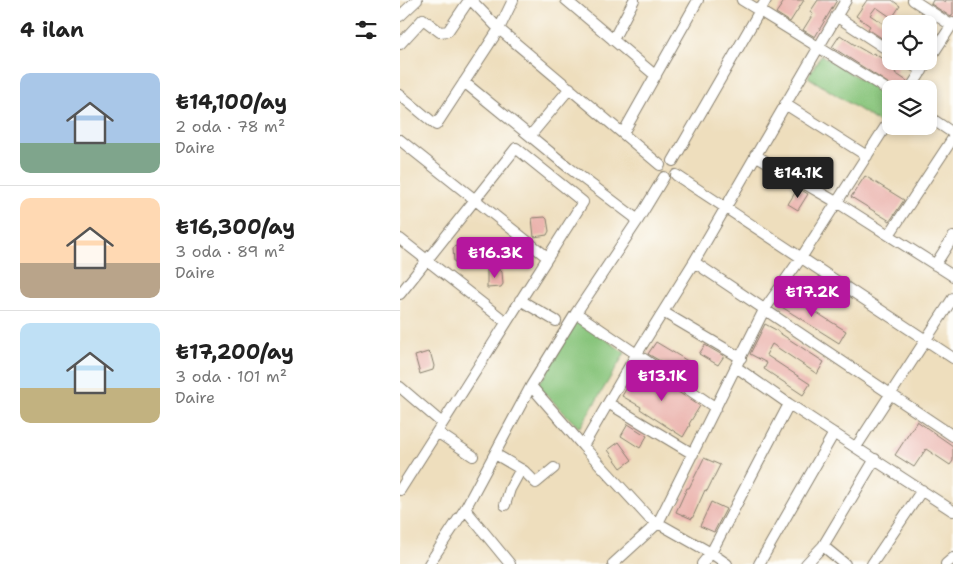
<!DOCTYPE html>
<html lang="tr">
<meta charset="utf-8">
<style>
:root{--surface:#fff;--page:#f6f6f6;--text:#222;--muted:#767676;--line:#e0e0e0;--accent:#b5179e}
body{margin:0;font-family:"Shantell Sans",sans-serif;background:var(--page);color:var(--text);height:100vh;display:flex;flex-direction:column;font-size:19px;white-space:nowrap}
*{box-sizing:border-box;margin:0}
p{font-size:16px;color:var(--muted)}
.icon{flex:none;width:28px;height:28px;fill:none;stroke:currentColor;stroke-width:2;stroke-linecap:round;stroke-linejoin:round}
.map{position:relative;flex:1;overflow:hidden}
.sheet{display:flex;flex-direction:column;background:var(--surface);width:400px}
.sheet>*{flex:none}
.fabs{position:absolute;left:482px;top:15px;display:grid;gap:10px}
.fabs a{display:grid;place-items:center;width:55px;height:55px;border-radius:10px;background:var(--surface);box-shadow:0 2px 8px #0003;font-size:25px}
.price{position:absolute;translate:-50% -42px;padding:0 11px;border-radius:5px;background:var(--accent);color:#fff;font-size:16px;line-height:32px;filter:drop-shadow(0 1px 2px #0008)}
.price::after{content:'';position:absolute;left:50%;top:30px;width:15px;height:11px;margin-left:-8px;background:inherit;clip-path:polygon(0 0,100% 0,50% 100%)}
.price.active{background:#222;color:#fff}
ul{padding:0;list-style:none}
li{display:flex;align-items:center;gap:15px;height:125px;padding:0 20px}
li+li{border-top:1px solid var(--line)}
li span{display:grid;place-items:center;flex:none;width:140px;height:100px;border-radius:10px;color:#555}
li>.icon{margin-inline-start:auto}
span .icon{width:60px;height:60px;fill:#fffc;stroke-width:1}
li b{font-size:21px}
h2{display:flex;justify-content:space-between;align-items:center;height:60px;padding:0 20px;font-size:21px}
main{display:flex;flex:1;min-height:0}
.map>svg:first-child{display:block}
</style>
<main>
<section class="sheet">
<h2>4 ilan<svg class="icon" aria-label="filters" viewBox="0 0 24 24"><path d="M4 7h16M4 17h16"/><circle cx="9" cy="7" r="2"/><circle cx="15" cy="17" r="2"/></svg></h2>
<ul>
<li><span style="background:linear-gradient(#a9c7e8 70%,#7fa58c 0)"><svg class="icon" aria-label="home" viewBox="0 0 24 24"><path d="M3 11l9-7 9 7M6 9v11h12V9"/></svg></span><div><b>₺14,100/ay</b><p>2 oda · 78 m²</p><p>Daire</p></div></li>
<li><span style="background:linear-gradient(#ffd9b3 65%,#b9a48a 0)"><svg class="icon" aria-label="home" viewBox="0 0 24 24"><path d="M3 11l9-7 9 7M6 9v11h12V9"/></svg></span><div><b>₺16,300/ay</b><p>3 oda · 89 m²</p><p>Daire</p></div></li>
<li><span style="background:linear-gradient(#bfe0f5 65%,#c2b280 0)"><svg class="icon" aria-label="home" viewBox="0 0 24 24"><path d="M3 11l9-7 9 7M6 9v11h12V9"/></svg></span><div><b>₺17,200/ay</b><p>3 oda · 101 m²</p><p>Daire</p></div></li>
</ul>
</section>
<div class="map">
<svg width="553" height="564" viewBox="0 0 553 564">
<rect width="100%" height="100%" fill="#fdfcf7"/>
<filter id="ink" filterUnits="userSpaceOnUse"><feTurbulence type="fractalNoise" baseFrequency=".02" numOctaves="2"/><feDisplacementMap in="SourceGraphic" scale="10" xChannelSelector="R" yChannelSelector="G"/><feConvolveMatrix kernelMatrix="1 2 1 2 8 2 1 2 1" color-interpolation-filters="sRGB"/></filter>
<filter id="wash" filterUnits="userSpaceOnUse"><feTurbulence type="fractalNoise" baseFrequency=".0096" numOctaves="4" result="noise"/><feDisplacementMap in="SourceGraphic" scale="20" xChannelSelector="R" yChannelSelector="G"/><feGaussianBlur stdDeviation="1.12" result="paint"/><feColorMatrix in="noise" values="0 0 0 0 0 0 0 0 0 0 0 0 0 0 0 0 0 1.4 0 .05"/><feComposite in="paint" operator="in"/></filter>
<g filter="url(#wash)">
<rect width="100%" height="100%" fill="#eedebd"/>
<!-- green -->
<path fill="#87c47a" stroke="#52704b" d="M421,55L491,98V108L480,123L408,77Z
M177,319L225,353L181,426L178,427L137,385L147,373L146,368Z"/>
<g id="blocks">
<!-- building -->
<path fill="#ebb3ad" d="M385,0H404L390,22L376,13Z
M418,0H437L415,37L403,30L413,14L410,12Z
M467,0H492L500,6L492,18L476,7L470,15L490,28L483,39L468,29L470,26L456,16Z
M533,0H542L545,2L546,0H553V14L551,17L531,4Z
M440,35L458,47L472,55L473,53L498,68L495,73L507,81L503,89H497L432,47Z
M465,176L504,200L490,221L451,197Z
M398,188L408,194L398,210L388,204Z
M145,217L147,219L149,231L147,235L134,237L132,218Z
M68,245L71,247L73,260L54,262L53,248L56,246Z
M87,270H100L102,272L103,284L101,287L87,288Z
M385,293L446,331L439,343L377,304Z
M365,324L378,331V332L424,362L417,374L372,344L366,355L410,384L403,395L364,369L367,363L350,354Z
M256,342L296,366L289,378L248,354Z
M305,345L324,356L318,365L299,354Z
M28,352L31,355L34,366L33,370L20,374L15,356Z
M238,369L257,380L258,379L300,406L289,424L290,425L283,437L240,409L241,407L222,396Z
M517,421L553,446V461L550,465L526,449L514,467L495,455Z
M228,424L247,436L240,448L221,436Z
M219,442L232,460L221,468L208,450Z
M304,458L320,465L307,491L305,490L292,519L276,512L287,488H289Z
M311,502L326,509L314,532L300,526Z"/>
</g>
</g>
<g filter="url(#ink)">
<use href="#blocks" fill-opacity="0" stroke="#857d6c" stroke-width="1"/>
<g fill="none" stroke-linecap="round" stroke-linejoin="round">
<defs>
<path id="minor" d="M71,0L99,29L260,165
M166,0L256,76
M342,0L491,92
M513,0L551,25
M0,16L17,0
M436,16L491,52
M213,40L234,0
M0,44L23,19L40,32L48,31L69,0
M529,60L553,23
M506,61L522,71
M64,82L168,167L238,220
M510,89L528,61
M0,95L36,125L99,29L113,0
M385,104L467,156
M529,117L553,133
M223,133L298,0
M130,136L170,88
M0,140L147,257
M355,155L438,203L553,276
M273,161L366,0
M276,175L553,358
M489,235L553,138
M0,239L106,322
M294,262L553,436
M535,265L553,237
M0,294L116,148L183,202L0,490
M120,300L156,321
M263,312L341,358
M176,313L316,408
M336,367L389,404L553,511
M131,386L183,446L249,518L311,553L327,564
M0,387L42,423
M208,403L293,454
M37,432L73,456
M183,446L236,355L294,262L446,0
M456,447L553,298
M95,454L124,471L136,483L154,468
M105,505L110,489L121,469
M65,509L110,564
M423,546L445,564
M29,564L65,509L131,386L176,313L238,220L264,177
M213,564L258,523L364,310L401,258L491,118
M302,564L311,553L389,404
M359,564L434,433
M406,564L423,546L475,459
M472,564L522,490
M546,564L553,558"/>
</defs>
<!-- minor casing -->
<use href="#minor" stroke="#857d6c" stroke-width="12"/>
<!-- minor -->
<use href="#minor" stroke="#fff" stroke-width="10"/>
</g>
</g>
</svg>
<div class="fabs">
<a><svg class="icon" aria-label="locate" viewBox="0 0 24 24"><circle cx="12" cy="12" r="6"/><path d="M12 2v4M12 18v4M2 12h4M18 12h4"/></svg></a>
<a><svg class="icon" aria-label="layers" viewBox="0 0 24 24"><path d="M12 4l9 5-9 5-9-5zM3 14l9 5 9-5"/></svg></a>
</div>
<b class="price active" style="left:398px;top:199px">₺14.1K</b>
<b class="price" style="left:95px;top:279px">₺16.3K</b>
<b class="price" style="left:412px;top:318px">₺17.2K</b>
<b class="price" style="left:262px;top:402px">₺13.1K</b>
</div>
</main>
